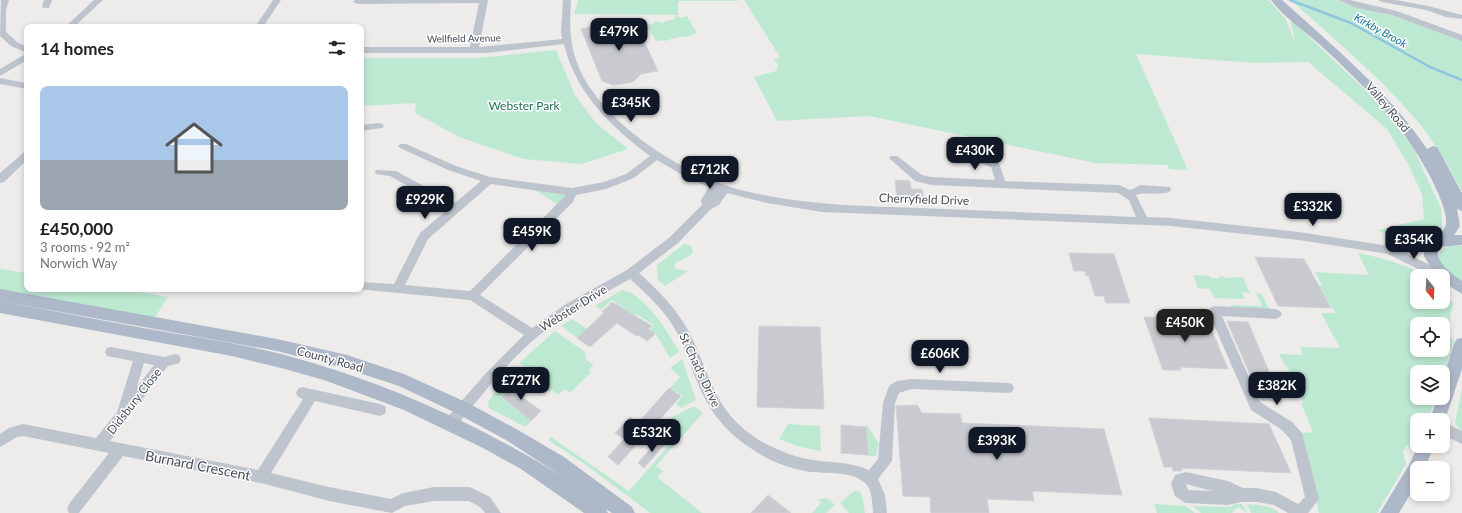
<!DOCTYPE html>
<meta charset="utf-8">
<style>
:root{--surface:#fff;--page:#f6f6f6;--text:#202124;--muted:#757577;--accent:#111827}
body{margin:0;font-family:Lato,sans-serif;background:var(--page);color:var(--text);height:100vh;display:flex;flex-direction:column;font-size:15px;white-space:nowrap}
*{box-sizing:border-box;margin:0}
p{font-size:13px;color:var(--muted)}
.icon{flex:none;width:22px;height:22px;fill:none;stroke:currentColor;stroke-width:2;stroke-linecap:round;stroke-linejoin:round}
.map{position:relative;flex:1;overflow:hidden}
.drawer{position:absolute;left:24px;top:24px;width:340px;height:268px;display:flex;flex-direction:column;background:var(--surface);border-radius:8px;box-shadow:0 2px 6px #0003}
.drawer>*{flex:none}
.needle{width:26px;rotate:162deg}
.controls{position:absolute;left:1410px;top:269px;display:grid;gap:8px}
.controls a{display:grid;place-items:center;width:40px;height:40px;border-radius:8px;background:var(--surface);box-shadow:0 2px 6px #0003;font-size:20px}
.price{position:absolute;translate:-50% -34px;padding:0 9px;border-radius:8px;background:var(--accent);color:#fff;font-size:13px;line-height:26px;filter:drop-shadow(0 1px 2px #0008)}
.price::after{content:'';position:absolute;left:50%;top:24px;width:12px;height:9px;margin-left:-6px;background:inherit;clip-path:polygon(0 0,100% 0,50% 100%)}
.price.current{background:#222;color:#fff}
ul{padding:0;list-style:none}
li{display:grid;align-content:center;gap:8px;height:212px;padding:0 16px}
li span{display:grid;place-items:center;height:124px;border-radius:8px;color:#555}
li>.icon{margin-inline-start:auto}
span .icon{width:72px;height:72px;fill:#fffc;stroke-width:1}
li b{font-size:17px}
h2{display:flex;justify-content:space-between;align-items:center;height:48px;padding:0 16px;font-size:17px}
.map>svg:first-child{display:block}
</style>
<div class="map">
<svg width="1462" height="513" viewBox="0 0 1462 513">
<rect width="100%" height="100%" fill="#eeeceb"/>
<!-- green -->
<path fill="#bde9d3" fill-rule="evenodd" d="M578,0H737L738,1H678V15L574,14Z
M744,0H1268L1285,18L1295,43L1290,19L1379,103L1413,148L1441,208L1443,234L1401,243L1378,230L1424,219L1422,194L1408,164L1387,129L1308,62L1255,63L1136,54L1188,170L1169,169L1167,165L1095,163L869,116L777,121L754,77L776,71L778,65L774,59L780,57Z
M1291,0H1337L1354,6L1403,18L1462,40V191C1450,170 1438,148 1423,128C1385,81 1336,41 1291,0Z
M679,16L680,18L687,16L697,33L684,38L683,36L664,41L663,40L656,41L647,25L653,24V22L659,21L660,23L675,19L674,17Z
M556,50L575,95L596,123L628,149L582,164L523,159L459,137L415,113L416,103L361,106V58H477Z
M528,185L572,192L561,207Z
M684,244L691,246L693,252C688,258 681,260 675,264V269L688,271L665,286L658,280L657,265Z
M1450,246H1462V284C1449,275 1424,255 1450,246Z
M1358,253C1382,258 1403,263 1425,276H1417V302H1443V290L1453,303L1448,331L1447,330L1445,334L1454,340L1443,380V372H1417V398H1436L1427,420H1417V442L1413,450L1406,445L1403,452L1406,464L1377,513H1319L1302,433L1313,432L1301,403H1304L1288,368L1286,367L1279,354L1303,355L1300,347L1340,348L1321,313H1335L1319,285H1322L1315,272L1369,275ZM1417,324H1443V350H1417Z
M0,269L27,273V289H122L168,297L152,322L0,291Z
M1193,275L1210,276L1211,278H1220L1219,276H1223L1224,278L1243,277L1250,293L1242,292L1245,299L1214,298L1210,289L1198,288Z
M622,290C644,293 669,333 679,352L670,358L656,334L649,330L654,325L636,314L631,318L624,313L626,310L612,300L601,310L595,306Z
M1256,293L1262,294L1269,309L1231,307L1230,305L1262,306Z
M572,319L587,329L577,338L561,326Z
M555,331L585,352L586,360L594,365L588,370L591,372L570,393L565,389L558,395L552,390L549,392L545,389L543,391L539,387L537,376L519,363Z
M682,359L696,400L681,408L676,404L683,396L670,388L680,377L670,368Z
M514,368L529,379V380L528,381L522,378L514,384L505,378Z
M504,380L511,385L509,387L510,388L501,397L531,421L525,427L489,408L488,402Z
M1462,389V433L1455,423Z
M694,406L703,413L656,466L663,471L657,477L702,513H650L586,465L548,440L551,437L629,491L671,443L658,434L660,431L655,426Z
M788,424L820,426L821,451L800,447L779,439Z
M866,424L879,444L876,456H868Z
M854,491H859L862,495L865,513H849L840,503Z
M824,498L830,500L835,505L826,513H812L821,503L818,500Z
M1154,504L1186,506L1195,513H1157Z
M1234,504H1242L1247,513L1238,507L1232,513H1201L1193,506L1231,507Z
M1247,504C1258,505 1271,505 1279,513H1251Z"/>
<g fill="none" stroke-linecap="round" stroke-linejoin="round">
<!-- stream -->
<path stroke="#8ec6e1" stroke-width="2.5" d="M1290,0L1351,23L1430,67L1462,80"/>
</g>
<!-- building -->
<path fill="#c9cad0" stroke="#d0d1d7" d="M633,18L658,71L641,74L633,82L621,84L613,85L602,81L581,29Z
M895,180L910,181L911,189H922L924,202L897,201Z
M1069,253L1114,254L1130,303H1106L1104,296H1095L1089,276H1086L1085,271H1074Z
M1255,257L1304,259L1331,308L1278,306Z
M612,302L652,326L648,329L655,334L647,341L638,335L636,336L617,323L590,347L577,338L604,313L602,312Z
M1144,317L1207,319L1228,369L1180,367L1181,370H1163Z
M1227,321L1248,322L1282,402L1261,400Z
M759,326L820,327L824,409L757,407Z
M521,379L528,384L518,394L541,411L531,421L502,397Z
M669,388L681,396L618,465L608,457L624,439L615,433L630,417L638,423Z
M917,405L922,413L960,414L962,423L1104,429L1122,495L1032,491L1034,501L987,499L989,513H931L930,497L903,496L896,406Z
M1149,418L1269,424L1291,473L1181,468L1182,471H1173L1172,467H1164Z
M841,425L866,427L868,455L841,453Z
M659,439L666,443L644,468L638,463Z
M768,495L791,513H751Z"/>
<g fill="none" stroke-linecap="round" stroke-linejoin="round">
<!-- minor -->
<path fill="#bec4cd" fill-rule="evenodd" d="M1,0H9L6,10V32L17,42L27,47V53L11,46L0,36Z
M44,0H52L49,8H43L42,6Z
M94,0H103L74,27H65Z
M273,0H281L263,27H255Z
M355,0H488L479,47L562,39L561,31L563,0H571C570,22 569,39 576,60C597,121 682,174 741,190C800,205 860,206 920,208C992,211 1064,214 1136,217L1129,200L1118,193L931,185L915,181L889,158L891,156H897L922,175L931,177L995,180L991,167L984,164L969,162L965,151L970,148L973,149L976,157L986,158L999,163L1005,181L1119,185L1130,190L1141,185L1170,187L1171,190C1166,197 1145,191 1136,195L1147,217L1171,218L1299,232L1389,246L1410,245L1435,240L1439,241L1440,244L1439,247L1406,253L1446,273L1448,276L1443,280V276H1432L1388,254L1299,240L1171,226L822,212L767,203L727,193L719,205L711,209L678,243L639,273C656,288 673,305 685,325C713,373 709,411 764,443C778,450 792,456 807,459C828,463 848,461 869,470L878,459L883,403L888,389L890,385L897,381L912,379L1008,383L1012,384L1014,388L1012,392L1008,393L912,389L899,393L895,403L892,461L878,479L885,495L887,513H873C872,503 873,492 866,484C851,469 823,475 805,471C785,467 765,459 749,447C723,430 707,407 696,379C689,363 685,346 676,331C665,311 647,294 630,279C598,297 565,314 537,337C507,362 479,399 455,428L450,430L445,428L444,424L445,420L486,373L524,335L470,300L357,289H361V282L394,284L420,233L448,209L390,176L376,174L375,172L376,170L396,171L455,203L481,181L448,170L400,148L398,146L400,144H406L456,166L490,177L572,188L604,182L626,174L650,156C611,127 575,92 564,44L487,53H361V47H470L479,3L357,4L353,2ZM657,160L684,176L709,187L701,200L702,205L670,237L627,270L566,304L532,328L480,295L573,202L576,195L606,189L634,178ZM491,184L566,195L470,291L405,285L428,239Z
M1338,0H1350L1397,11L1462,35V41L1392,15L1357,8Z
M1378,0H1396L1428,6L1462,15V19L1446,17L1426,10L1382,2Z
M27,53V60L0,76V69Z
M0,78L27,83V89L0,84Z
M379,123L382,124L384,126L382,128L361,131V125Z
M27,151V160L4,182L0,183V173L24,152Z
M1214,306L1276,309L1280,311L1282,314L1280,317L1276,319L1222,316L1260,402L1292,422L1302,433L1319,499L1308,513H1288L1274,505L1257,502H1242L1228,505L1185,503L1175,496L1171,484L1175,475L1186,472L1228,481L1243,488H1257L1276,492L1298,504L1305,497L1291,440L1282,430L1251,410L1208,311L1210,308ZM1186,484L1212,491L1188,490Z
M111,347L164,357L175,354L179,355L181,359L179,363L168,366L110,441L258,470L303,399L298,397L296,393L298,389L302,387L380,404L385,406L386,410L385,414L380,416L315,401L271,473L329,487L391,499L403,493L434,487H470L490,497L501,513H485L480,507L469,501H434L405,506L392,513L329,501L261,483L123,456L79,513H69L67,509L69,504L109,453L23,436L17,437L0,447V434L9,428L23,424L96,438L117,412L133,361L107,356L105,352L107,348ZM144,363L154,365L137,387Z
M1443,422L1462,431V444L1443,435Z"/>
<!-- major -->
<path fill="#adb8c8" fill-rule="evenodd" d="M1271,0H1282C1334,47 1388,91 1427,149L1433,146L1437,147L1462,193V211L1457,209L1460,226L1454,235H1462V245L1440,247C1431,259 1453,275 1462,281V294L1443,282V276H1436L1424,256C1424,236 1447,238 1446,220C1445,206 1437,191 1431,178C1403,124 1362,83 1318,43C1303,30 1283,16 1271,0Z
M0,289L277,339L347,355L404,374L470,404L518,430L564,457L632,507L635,513H612L606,509L608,513H584L521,469L483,448L404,410L327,381L285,369L232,356L0,313V301C48,310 95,319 143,328C190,336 239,343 285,355C385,382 479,424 566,479L506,440L458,414L399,386L347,369L277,351L0,301Z
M1462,338V369L1443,426V420H1430L1437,398H1443V379L1454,344L1457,339Z
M1418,446H1434L1425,468H1417V483L1399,513H1380L1409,465Z"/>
</g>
<g text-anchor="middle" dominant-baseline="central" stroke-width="3" stroke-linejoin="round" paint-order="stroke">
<!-- far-street labels -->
<g font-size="10" fill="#464d57" stroke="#fff">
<text transform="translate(464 38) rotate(-1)">Wellfield Avenue</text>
</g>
<!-- far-water labels -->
<g font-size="11" font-style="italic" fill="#1a6d95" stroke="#fff">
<text transform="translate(1381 30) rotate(29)">Kirkby Brook</text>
</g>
<!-- park labels -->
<g font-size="12" fill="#1f6f50" stroke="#fff">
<text x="524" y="105">Webster Park</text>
</g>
<!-- street labels -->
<g font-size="12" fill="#464d57" stroke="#fff">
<text transform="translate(1388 107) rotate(50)">Valley Road</text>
<text transform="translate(924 199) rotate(2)">Cherryfield Drive</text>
<text transform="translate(573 308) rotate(-32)">Webster Drive</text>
<text transform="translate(330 359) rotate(15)">County Road</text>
<text transform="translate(700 370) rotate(65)">St Chad's Drive</text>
<text transform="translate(134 401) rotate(-52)">Didsbury Close</text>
</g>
<!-- near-street labels -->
<g font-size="14" fill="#464d57" stroke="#fff">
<text transform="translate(198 465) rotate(11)">Burnard Crescent</text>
</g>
</g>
</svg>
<div class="controls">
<a><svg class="needle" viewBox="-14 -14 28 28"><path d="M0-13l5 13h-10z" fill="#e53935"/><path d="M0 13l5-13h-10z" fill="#757577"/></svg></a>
<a><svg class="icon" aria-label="locate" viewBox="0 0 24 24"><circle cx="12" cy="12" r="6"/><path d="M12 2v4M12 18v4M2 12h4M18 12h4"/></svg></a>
<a><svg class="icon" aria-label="layers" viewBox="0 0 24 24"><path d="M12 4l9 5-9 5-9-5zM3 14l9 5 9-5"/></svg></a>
<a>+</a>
<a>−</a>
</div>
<b class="price" style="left:619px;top:52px">£479K</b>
<b class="price" style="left:631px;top:123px">£345K</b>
<b class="price" style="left:975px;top:171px">£430K</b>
<b class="price" style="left:710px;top:190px">£712K</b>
<b class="price" style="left:425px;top:220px">£929K</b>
<b class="price" style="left:1313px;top:227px">£332K</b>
<b class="price" style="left:532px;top:252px">£459K</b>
<b class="price" style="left:1414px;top:260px">£354K</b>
<b class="price current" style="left:1185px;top:343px">£450K</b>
<b class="price" style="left:940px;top:374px">£606K</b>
<b class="price" style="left:521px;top:401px">£727K</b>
<b class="price" style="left:1277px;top:406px">£382K</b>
<b class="price" style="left:652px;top:453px">£532K</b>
<b class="price" style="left:997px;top:461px">£393K</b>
<section class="drawer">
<h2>14 homes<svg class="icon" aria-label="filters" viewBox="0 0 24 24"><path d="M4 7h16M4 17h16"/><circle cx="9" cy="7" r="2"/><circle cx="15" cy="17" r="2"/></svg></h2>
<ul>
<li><span style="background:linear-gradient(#a9c7e8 60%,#9aa5b1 0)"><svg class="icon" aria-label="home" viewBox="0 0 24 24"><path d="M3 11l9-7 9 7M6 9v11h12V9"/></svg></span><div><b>£450,000</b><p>3 rooms · 92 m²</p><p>Norwich Way</p></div></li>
</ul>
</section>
</div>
